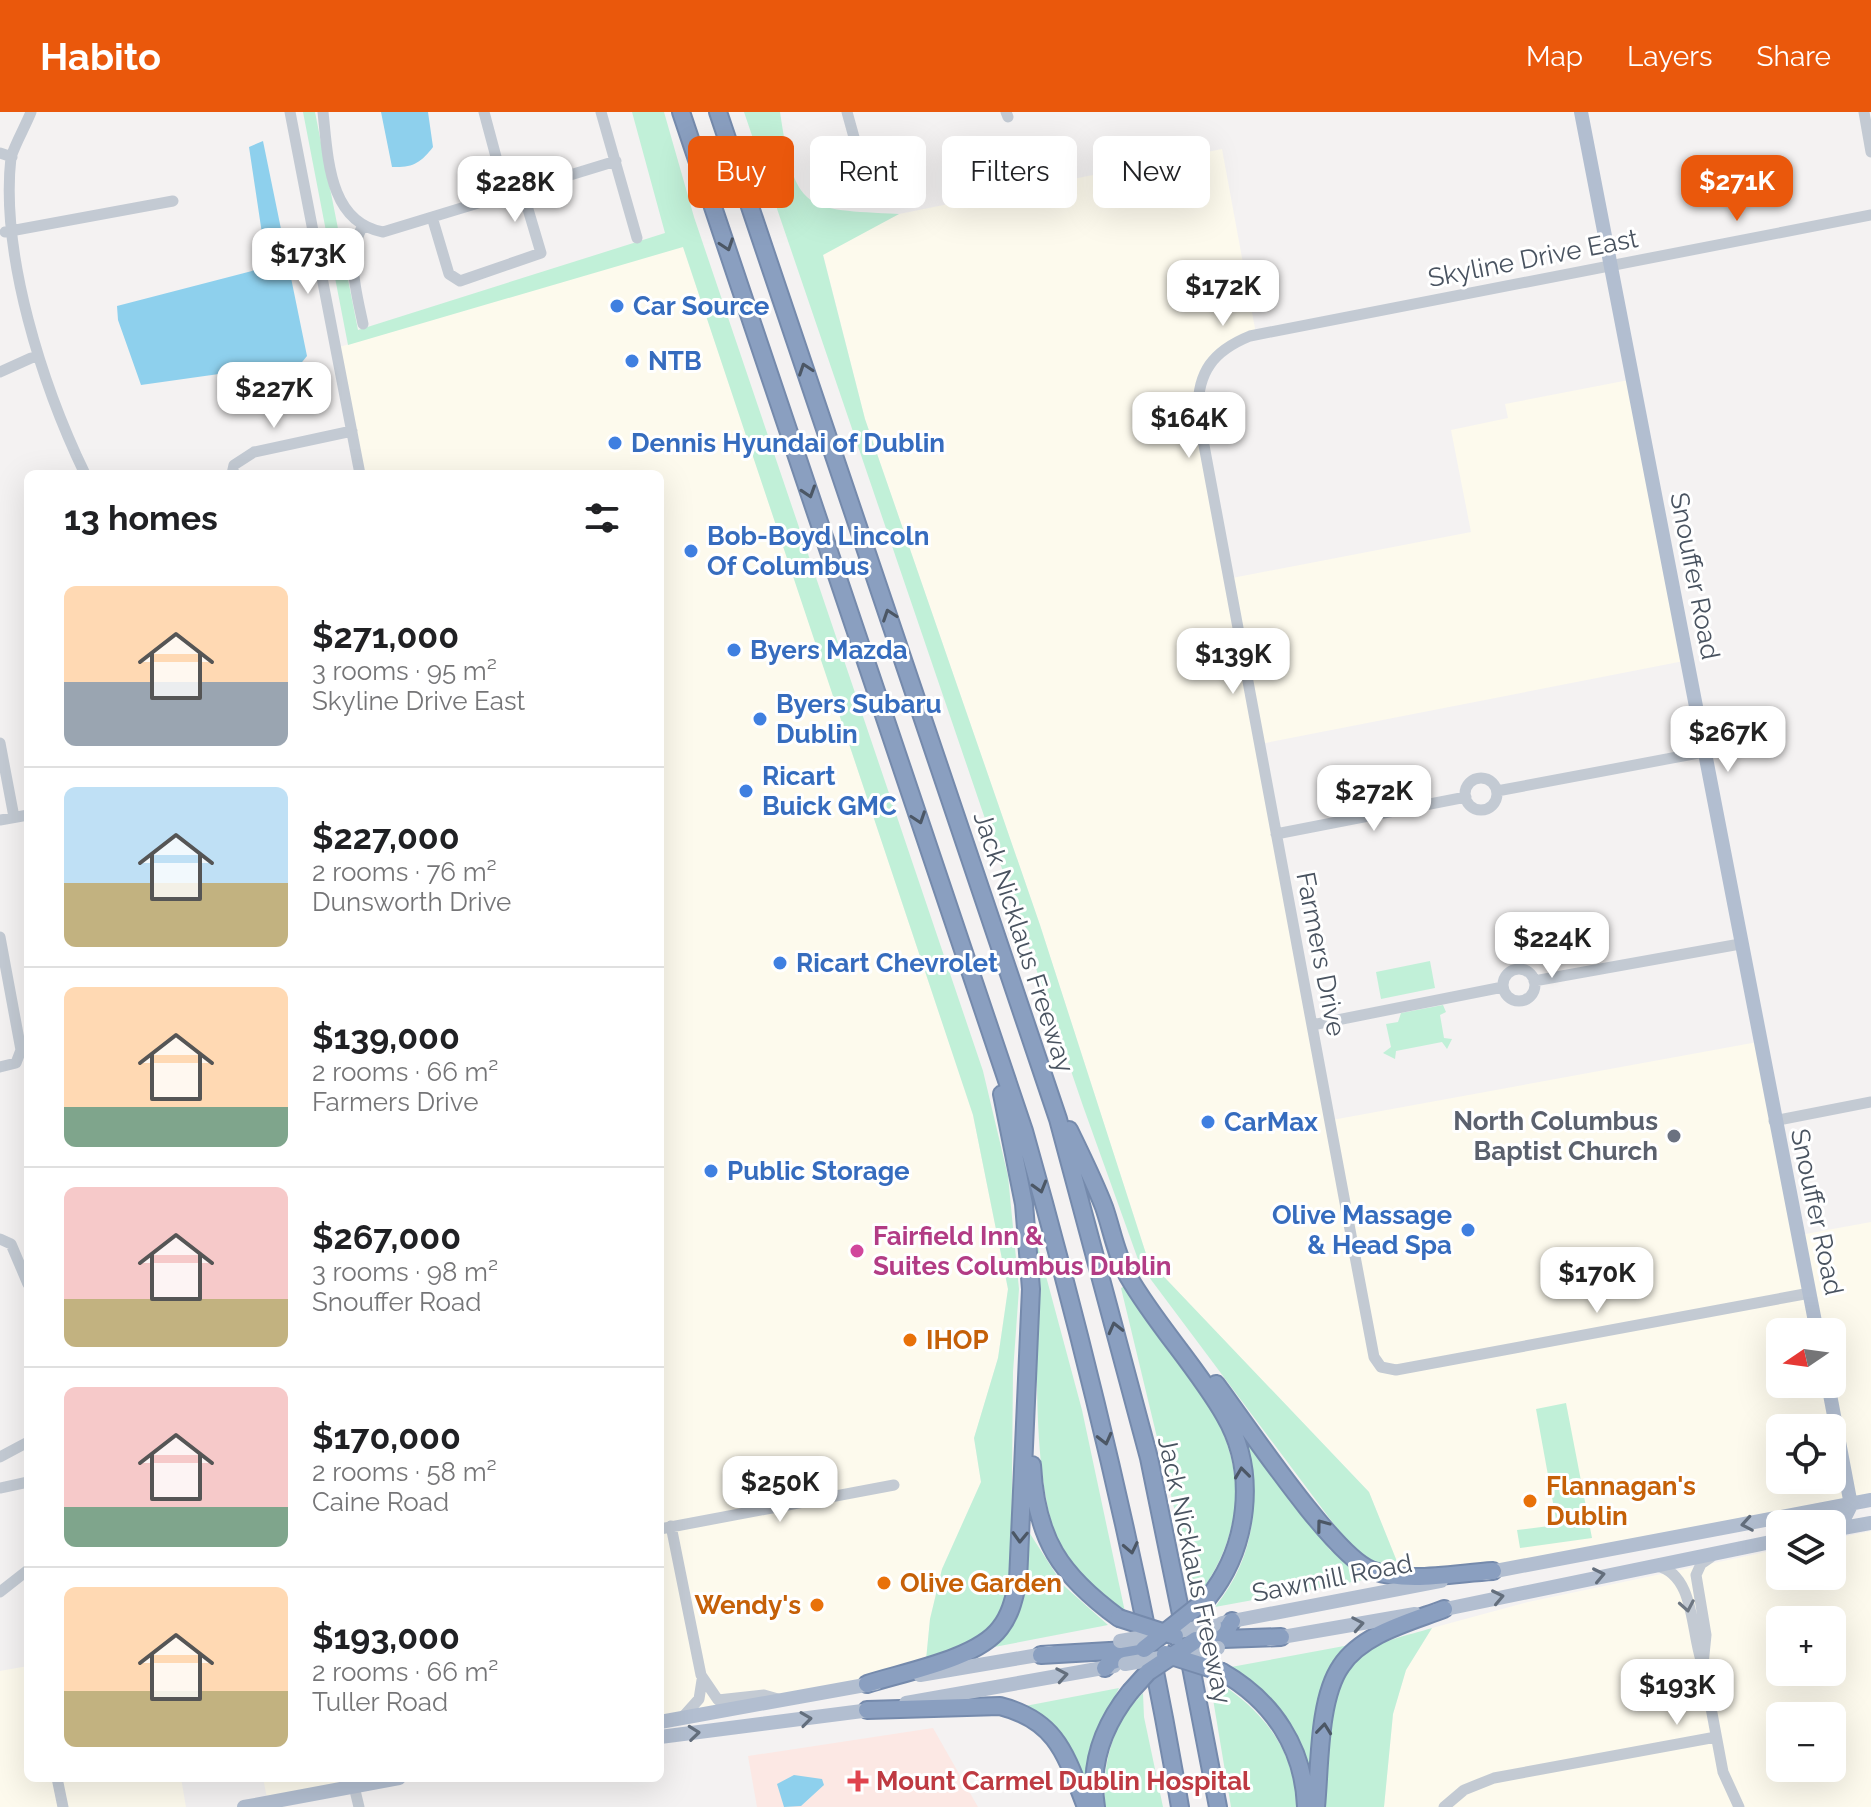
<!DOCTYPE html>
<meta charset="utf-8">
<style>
:root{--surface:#fff;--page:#f2f2f2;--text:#202124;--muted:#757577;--line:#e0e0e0;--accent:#ea580c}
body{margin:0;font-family:Raleway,sans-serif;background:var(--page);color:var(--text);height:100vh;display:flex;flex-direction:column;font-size:30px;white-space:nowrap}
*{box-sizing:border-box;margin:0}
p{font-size:26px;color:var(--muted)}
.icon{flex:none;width:44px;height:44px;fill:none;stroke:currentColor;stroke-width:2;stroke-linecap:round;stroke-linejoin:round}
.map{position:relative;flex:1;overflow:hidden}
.drawer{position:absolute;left:24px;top:358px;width:640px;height:1312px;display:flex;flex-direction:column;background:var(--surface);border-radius:12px;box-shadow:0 8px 32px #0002}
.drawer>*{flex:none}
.guide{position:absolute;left:688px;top:24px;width:760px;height:72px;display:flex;gap:16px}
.needle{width:52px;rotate:257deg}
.tools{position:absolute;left:1766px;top:1206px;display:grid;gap:16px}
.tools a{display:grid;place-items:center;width:80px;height:80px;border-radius:12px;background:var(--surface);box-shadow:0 8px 32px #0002;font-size:40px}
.price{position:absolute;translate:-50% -68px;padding:0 18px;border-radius:16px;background:#fff;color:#222;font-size:26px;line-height:52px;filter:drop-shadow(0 2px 4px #0008)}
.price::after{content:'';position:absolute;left:50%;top:48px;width:24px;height:18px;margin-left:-12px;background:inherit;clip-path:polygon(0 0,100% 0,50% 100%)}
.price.active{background:var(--accent);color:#fff}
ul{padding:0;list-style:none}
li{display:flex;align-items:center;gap:24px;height:200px;padding:0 40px}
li+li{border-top:2px solid var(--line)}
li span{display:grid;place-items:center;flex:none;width:224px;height:160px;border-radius:12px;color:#555}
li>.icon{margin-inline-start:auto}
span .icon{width:96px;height:96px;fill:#fffc;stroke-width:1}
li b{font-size:34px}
h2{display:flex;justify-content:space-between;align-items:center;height:96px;padding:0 40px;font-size:34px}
.pill{padding:0 28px;border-radius:12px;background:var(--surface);box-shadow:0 8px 32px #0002;font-size:28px;line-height:72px}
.pill.active{background:var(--accent);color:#fff}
header{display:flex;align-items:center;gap:48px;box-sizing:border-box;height:112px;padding:0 40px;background:var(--accent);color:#fff}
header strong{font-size:38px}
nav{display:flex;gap:44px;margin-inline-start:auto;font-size:28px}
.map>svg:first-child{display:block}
</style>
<header>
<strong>Habito</strong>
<nav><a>Map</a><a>Layers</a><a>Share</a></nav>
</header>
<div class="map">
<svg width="1871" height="1695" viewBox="0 0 1871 1695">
<rect width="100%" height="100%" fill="#f4f2f2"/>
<!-- commercial -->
<path fill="#fdfaed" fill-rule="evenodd" d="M1222,37L1256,222L1236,228L1196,273L1232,466L1471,420L1451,318L1508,306L1505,292L1634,267L1689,548L1260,632L1332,1008L1763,929L1800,1123L1871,1110V1381L1494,1453L1400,1457L1369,1380L1148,1148L1040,813L865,307L823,142L899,102ZM1780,1220H1832V1272H1780ZM1780,1316H1832V1368H1780Z
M683,134L973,1003L1008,1177L998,1246L974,1326L981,1370L942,1457L930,1507L926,1548L867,1572L660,1610V362H360L336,236Z
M1871,1419V1695H1384L1393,1602L1406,1558L1432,1516L1528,1490L1780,1437V1464H1832V1427ZM1780,1508H1832V1560H1780ZM1780,1604H1832V1656H1780Z
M28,1554V1666H181L186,1695H0V1559Z
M263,1666H398L268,1691Z"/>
<!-- medical -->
<path fill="#fce8e4" d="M933,1616L978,1695H757L748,1644Z"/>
<!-- green -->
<path fill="#c1f0d8" d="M303,0H315L358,218L665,121L632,0H664L694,105L983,959L1008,1064L1019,1177L1013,1260L1011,1468C995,1527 981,1530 926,1548L930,1507L942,1457L981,1370L974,1326L998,1246L1008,1177L973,1003L683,135L348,233Z
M744,0H780C795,101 804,97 899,102L823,143L865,307L1040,813L1148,1148L1369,1380L1400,1457L1370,1452L1354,1439L1140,1153L1083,994Z
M1430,849L1435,876L1381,887L1376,860Z
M1443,893L1446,900L1440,903L1444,926L1452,927L1447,937L1442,930L1396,939L1395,947L1383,941L1391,935L1386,912L1398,910L1401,901Z
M1036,1127L1082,1298L1125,1500C1106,1488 1087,1477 1073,1458C1022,1387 1042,1215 1036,1127Z
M1125,1174C1147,1217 1180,1249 1206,1289C1250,1357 1243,1424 1196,1487L1121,1176Z
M1566,1291L1592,1426L1520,1436L1517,1418L1557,1413L1536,1297Z
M1245,1325L1273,1358L1330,1438L1374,1466L1215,1495C1256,1444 1261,1388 1245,1325Z
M1027,1417L1063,1473L1108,1513L989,1536L1018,1501Z
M1432,1516L1406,1558L1393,1602L1384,1695H1323C1328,1649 1322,1579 1359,1545C1374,1530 1409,1523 1432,1516Z
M1355,1532L1336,1553L1309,1657C1295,1612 1269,1582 1231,1555Z
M1213,1567C1260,1595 1296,1637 1296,1695H1231L1210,1569Z
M1119,1576L1090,1635L1083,1672L1020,1595Z
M1143,1581L1144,1605L1163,1695H1105C1102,1652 1112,1612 1143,1581Z"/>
<!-- water -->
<path fill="#8ed0ed" d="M381,0H428L433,35C421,51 412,56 392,55Z
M263,29L307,244L298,255L289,252L141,273L118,208L117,194L252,159L259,154L264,135L249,35Z
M794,1663L822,1667L824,1673L801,1694L784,1695L777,1672Z"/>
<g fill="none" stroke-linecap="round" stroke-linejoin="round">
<defs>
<path id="highway" d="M681,0L1024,1019C1087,1242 1141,1466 1180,1695
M718,0L1058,1007L1149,1346L1184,1517
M1069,1018C1081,1043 1094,1069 1104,1095C1112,1118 1116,1143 1128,1164C1156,1213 1197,1255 1225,1304C1258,1361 1248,1436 1208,1486
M1216,1272C1246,1312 1333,1443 1371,1458C1406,1472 1456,1461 1493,1459
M1032,1353C1036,1427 1060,1463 1119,1506
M1207,1523L1227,1517L1232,1509
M1196,1528L1281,1525
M1188,1539L1218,1695
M1041,1543L1144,1537
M1105,1556L1110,1550L1136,1541
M1222,1560C1273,1589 1304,1636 1306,1695
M867,1572C904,1560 977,1547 1000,1516C1011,1502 1014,1486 1018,1469L1031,1177L1024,1092L1002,982
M867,1598L1000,1594C1058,1609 1066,1644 1086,1695
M1096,1695C1089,1652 1103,1614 1130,1580
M1316,1695C1320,1655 1318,1587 1341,1554C1362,1522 1410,1510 1444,1497"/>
</defs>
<!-- highway casing -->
<use href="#highway" stroke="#758aac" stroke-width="20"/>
<!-- minor -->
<path stroke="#c3cad3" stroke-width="11" d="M31,0C25,15 16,30 11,45C0,143 43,275 85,362
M290,0L360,362
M323,0C328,47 329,110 383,120L616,49
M484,0L506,82
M601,0L637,126
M847,0L857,36
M1006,0L1008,5
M1864,0L1871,40
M0,41L12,45
M432,105L449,162L460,169L541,141L522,77
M362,115C346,147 356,178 363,212
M5,120L173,89
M0,260L31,246
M232,362L234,353L254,340L352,319
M0,631L14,705
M1465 682a16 16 0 1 1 32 0a16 16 0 1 1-32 0Z
M1497,679L1704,640
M0,708L28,703
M1276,722L1466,685
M0,825L21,938L16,951L0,955
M1503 873a16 16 0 1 1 32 0a16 16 0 1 1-32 0Z
M1534,869L1740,832
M1312,913L1503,875
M1774,1009L1871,990
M0,1127L11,1132L28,1172
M1810,1181L1396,1258L1381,1255L1374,1245L1354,1139L1198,301C1197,260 1213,239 1250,224L1871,103
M0,1345L28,1330
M0,1376L28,1370
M671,1414L701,1563L718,1588L764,1583L778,1587
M660,1417L894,1373
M1711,1445L1701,1452L1696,1463L1706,1523L1703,1553L1723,1660L1739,1695
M1657,1454C1694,1462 1691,1518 1701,1548
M0,1480L28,1458
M682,1606L699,1587L702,1568
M57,1666L63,1695
M352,1666L359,1695
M1444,1695L1464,1678L1494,1666L1716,1625"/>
<!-- major -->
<path stroke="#b2bed0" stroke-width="14" d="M1581,0L1817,1220
M1828,1272L1851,1393
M1821,1412L1846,1403L1851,1393
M1832,1418L1871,1411
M1485,1461L1871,1388
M1436,1499L1780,1428
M1222,1511L1441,1469
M1270,1527L1415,1502
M920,1563L1050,1541
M906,1591L1114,1554
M660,1610L876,1571
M660,1625L878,1597
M244,1695L399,1666"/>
<!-- highway -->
<use href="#highway" stroke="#8a9fc0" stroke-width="16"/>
<defs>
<path id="highway-bridge" d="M1119,1506L1175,1524
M1144,1537L1208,1486
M1165,1542L1222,1560
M1130,1580L1148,1560L1196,1528"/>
</defs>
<!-- highway-bridge casing -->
<use href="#highway-bridge" stroke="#758aac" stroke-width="20" stroke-linecap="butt"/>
<!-- major-bridge -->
<path stroke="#b2bed0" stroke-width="14" d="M1120,1529L1214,1513
M1125,1552L1218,1536"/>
<!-- highway-bridge -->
<use href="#highway-bridge" stroke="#8a9fc0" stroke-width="16"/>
</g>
<!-- one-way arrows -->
<defs><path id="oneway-chevron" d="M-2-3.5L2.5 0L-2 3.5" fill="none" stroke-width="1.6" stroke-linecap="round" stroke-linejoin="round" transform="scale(2)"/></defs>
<g stroke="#4c5765">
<use href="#oneway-chevron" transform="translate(727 133) rotate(71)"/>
<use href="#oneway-chevron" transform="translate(805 257) rotate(-109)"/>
<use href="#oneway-chevron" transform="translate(809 380) rotate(72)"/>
<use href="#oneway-chevron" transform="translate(889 503) rotate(-109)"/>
<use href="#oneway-chevron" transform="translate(919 706) rotate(71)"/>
<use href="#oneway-chevron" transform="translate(1040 1075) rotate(74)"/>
<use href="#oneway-chevron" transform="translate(1115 1216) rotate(-104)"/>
<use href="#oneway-chevron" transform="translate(1105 1327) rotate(76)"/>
<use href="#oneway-chevron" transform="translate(1242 1361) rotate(-97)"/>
<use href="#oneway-chevron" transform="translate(1322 1413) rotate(-127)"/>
<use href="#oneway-chevron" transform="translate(1020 1425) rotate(92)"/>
<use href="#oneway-chevron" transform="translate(1131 1436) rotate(78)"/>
<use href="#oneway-chevron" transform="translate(1324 1617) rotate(-84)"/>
</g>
<g stroke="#636e7c">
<use href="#oneway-chevron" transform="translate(1747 1412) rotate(170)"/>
<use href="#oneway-chevron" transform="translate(1599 1463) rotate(-12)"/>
<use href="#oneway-chevron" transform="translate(1498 1485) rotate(-12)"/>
<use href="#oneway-chevron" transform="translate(1358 1512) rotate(-10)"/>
<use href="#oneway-chevron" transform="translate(1062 1563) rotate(-10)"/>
<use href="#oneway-chevron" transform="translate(806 1607) rotate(-8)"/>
<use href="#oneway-chevron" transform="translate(694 1621) rotate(-6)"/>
</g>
<use stroke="#6e7782" href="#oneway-chevron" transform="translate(1687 1494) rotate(80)"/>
<!-- markers -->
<g fill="#3f7fe0" stroke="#fff" stroke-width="3">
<circle cx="617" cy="194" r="8"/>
<circle cx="632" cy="249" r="8"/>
<circle cx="615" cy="331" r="8"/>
<circle cx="691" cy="439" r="8"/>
<circle cx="734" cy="538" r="8"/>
<circle cx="760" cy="607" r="8"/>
<circle cx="746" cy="679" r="8"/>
<circle cx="780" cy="851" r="8"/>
<circle cx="1208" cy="1010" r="8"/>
<circle cx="711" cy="1059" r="8"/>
<circle cx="1468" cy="1118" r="8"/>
</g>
<circle fill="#6b7280" stroke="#fff" stroke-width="3" cx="1674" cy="1024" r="8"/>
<circle fill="#d1479c" stroke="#fff" stroke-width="3" cx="857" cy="1139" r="8"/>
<g fill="#e8710a" stroke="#fff" stroke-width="3">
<circle cx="910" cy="1228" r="8"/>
<circle cx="1530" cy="1389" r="8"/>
<circle cx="884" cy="1471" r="8"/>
<circle cx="817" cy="1493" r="8"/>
</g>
<path fill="#e0444e" stroke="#fff" stroke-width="3" d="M854 1657h8v8h8v8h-8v8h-8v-8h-8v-8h8z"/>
<g text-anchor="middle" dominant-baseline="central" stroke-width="6" stroke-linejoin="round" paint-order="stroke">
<!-- street labels -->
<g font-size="26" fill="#495360" stroke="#fff">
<text transform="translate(1533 146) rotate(-11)">Skyline Drive East</text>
<text transform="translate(1695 464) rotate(79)">Snouffer Road</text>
<text transform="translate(1024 830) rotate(72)">Jack Nicklaus Freeway</text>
<text transform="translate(1321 842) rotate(79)">Farmers Drive</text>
<text transform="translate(1817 1100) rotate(78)">Snouffer Road</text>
<text transform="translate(1195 1458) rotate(78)">Jack Nicklaus Freeway</text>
<text transform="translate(1332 1466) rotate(-11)">Sawmill Road</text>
</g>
<!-- shop labels -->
<g font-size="26" font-weight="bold" fill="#366cbe" stroke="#fff" text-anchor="start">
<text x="633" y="194">Car Source</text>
<text x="648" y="249">NTB</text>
<text x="631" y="331">Dennis Hyundai of Dublin</text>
<text x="707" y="424">Bob-Boyd Lincoln<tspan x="707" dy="30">Of Columbus</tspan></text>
<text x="750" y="538">Byers Mazda</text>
<text x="776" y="592">Byers Subaru<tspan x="776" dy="30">Dublin</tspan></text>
<text x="762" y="664">Ricart<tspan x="762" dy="30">Buick GMC</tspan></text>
<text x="796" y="851">Ricart Chevrolet</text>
<text x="1224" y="1010">CarMax</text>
<text x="727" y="1059">Public Storage</text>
<text x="1452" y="1103" text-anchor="end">Olive Massage<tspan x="1452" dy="30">&amp; Head Spa</tspan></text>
</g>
<!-- worship labels -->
<g font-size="26" font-weight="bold" fill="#5b616d" stroke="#fff" text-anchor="end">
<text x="1658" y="1009">North Columbus<tspan x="1658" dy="30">Baptist Church</tspan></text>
</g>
<!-- hotel labels -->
<g font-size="26" font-weight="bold" fill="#b23c85" stroke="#fff" text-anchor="start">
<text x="873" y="1124">Fairfield Inn &amp;<tspan x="873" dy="30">Suites Columbus Dublin</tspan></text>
</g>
<!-- food labels -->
<g font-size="26" font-weight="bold" fill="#c56008" stroke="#fff" text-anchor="start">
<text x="926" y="1228">IHOP</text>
<text x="1546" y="1374">Flannagan's<tspan x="1546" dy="30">Dublin</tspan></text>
<text x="900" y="1471">Olive Garden</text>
<text x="801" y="1493" text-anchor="end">Wendy's</text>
</g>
<!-- health labels -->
<g font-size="26" font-weight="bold" fill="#be3a42" stroke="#fff" text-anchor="start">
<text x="876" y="1669">Mount Carmel Dublin Hospital</text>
</g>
</g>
</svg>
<div class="tools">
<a><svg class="needle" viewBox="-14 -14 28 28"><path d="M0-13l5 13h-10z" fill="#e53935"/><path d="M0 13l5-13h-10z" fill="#757577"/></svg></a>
<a><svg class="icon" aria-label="locate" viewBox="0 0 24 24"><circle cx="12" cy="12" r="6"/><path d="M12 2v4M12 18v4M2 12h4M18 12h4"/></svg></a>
<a><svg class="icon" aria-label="layers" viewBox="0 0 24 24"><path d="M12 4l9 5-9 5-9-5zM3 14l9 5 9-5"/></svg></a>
<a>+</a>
<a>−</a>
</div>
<b class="price active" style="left:1737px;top:111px">$271K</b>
<b class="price" style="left:515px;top:112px">$228K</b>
<b class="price" style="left:308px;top:184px">$173K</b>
<b class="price" style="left:1223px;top:216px">$172K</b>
<b class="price" style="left:274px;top:318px">$227K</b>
<b class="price" style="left:1189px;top:348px">$164K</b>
<b class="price" style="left:1233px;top:584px">$139K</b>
<b class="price" style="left:1728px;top:662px">$267K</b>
<b class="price" style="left:1374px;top:721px">$272K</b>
<b class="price" style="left:1552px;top:868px">$224K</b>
<b class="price" style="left:1597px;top:1203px">$170K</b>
<b class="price" style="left:780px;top:1412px">$250K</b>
<b class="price" style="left:1677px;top:1615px">$193K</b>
<div class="guide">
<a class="pill active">Buy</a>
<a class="pill">Rent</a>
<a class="pill">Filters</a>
<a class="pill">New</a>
</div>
<section class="drawer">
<h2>13 homes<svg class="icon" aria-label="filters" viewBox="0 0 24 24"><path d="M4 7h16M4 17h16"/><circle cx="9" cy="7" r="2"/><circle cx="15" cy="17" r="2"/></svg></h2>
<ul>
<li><span style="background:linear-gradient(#ffd9b3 60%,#9aa5b1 0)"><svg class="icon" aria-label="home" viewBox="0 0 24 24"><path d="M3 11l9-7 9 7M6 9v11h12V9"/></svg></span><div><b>$271,000</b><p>3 rooms · 95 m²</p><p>Skyline Drive East</p></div></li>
<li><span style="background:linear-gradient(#bfe0f5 60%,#c2b280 0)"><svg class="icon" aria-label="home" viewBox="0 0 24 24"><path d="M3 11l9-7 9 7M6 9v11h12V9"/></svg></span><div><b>$227,000</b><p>2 rooms · 76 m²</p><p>Dunsworth Drive</p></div></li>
<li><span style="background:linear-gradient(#ffd9b3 75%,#7fa58c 0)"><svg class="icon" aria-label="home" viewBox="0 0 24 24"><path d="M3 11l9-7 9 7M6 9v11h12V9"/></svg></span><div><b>$139,000</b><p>2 rooms · 66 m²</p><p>Farmers Drive</p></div></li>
<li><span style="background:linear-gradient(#f6c9c9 70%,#c2b280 0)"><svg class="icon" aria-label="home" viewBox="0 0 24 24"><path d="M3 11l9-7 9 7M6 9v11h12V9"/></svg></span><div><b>$267,000</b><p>3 rooms · 98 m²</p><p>Snouffer Road</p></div></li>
<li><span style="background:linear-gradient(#f6c9c9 75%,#7fa58c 0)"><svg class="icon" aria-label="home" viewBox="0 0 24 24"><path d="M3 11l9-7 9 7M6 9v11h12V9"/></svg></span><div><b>$170,000</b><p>2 rooms · 58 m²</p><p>Caine Road</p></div></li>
<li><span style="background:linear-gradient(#ffd9b3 65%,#c2b280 0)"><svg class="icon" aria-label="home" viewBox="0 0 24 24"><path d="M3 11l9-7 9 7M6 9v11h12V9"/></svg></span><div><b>$193,000</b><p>2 rooms · 66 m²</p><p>Tuller Road</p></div></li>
</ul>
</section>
</div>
